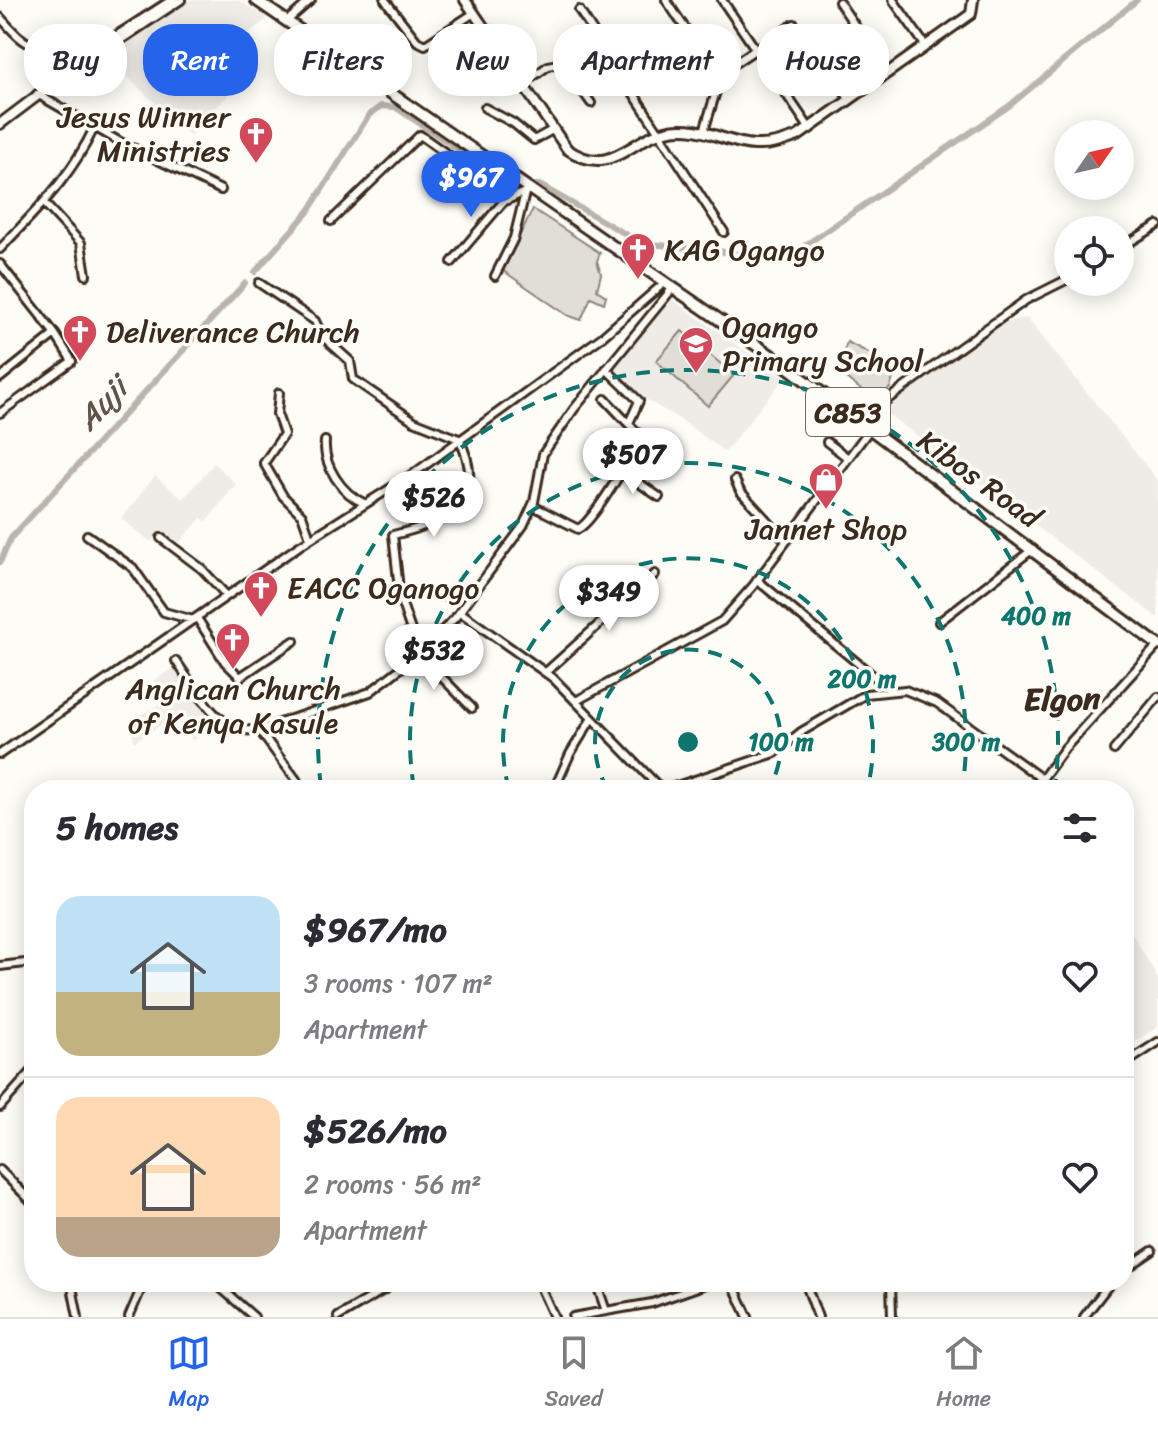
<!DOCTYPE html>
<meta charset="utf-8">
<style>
:root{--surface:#fff;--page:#f2f2f3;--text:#2b2b33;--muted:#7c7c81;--line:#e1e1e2;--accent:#2563eb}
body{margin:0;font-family:Sriracha,sans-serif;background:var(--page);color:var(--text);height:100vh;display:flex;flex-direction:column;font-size:30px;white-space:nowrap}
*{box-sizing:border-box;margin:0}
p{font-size:26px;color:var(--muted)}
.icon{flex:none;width:44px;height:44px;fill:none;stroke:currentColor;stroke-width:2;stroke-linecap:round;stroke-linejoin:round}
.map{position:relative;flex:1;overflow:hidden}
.drawer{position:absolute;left:24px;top:780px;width:1110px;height:512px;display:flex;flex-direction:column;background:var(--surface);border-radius:32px;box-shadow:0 4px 20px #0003}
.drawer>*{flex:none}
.guide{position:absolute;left:24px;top:24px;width:1110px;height:72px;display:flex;gap:16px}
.needle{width:52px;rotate:56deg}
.fabs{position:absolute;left:1054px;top:120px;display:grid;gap:16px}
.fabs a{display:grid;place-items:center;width:80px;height:80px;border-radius:50%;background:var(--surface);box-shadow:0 4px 20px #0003;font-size:40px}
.price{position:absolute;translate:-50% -68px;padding:0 18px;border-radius:28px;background:#fff;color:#222;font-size:26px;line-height:52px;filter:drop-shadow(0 2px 4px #0008)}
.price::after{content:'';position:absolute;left:50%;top:48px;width:24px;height:18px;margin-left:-12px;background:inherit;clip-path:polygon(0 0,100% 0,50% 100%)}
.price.on{background:var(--accent);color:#fff}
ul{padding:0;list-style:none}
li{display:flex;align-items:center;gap:24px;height:200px;padding:0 32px}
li+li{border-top:2px solid var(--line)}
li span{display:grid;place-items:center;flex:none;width:224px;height:160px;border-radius:24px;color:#555}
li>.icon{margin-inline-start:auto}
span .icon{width:96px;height:96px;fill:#fffc;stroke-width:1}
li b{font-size:34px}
h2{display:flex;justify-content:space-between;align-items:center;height:96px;padding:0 32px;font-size:34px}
.tag{padding:0 28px;border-radius:32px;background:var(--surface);box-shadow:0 4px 20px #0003;font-size:28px;line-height:72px}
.tag.on{background:var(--accent);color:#fff}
.tab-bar{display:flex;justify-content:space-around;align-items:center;height:112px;border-top:2px solid var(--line);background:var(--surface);font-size:22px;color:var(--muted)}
.tab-bar a{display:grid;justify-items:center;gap:4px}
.tab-bar .on{color:var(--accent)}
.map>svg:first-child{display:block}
</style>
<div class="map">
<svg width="1158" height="1317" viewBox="0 0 1158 1317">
<rect width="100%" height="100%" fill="#fdfcf7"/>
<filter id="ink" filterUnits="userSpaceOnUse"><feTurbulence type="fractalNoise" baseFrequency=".0125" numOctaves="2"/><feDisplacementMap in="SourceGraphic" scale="16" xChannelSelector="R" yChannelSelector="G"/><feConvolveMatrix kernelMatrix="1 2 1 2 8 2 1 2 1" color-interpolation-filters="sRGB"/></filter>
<g filter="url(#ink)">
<!-- built -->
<path fill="#efece7" d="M186,0H238L268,18L207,67L228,95L190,136L105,56Z
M670,298L784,378L725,452L681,420L638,395L610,371Z
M1027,318L1158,481V618L880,408L1005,322Z
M214,463L236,484L207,521L201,518L179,543L161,531L151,542L121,519L155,476L183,499Z
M177,666L215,720L193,741L173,717L134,742L130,720L165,702L153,681Z
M1133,935L1158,979V1027L1134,1042L1124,1026V940Z"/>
<!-- green -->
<path fill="#e1ded7" stroke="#8e847a" stroke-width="2" d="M533,209L600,253L597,261L601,274L597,290L606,296L604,303L591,297L581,320L567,315L502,270Z
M682,331L734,375L708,406L656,361Z
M847,342L879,358L894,375L890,388L874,400L837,371Z"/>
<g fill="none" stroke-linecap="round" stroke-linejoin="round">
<!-- canal -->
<path stroke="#bbb4ad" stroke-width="6" d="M255,272L308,212L369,115L381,106L395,107L514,186L540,185L641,243L772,257L791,255L1009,106L1137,0
M0,562L11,538L245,283"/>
<defs>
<path id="street" d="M385,0L417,41L425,45L474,13
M666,0L717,75L718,85L704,131
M722,0L810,129
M893,0L925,45
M839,2L887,73
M579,10L724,232
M0,17C11,29 20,41 36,47C55,53 69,44 85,59
M287,21L311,0
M103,52L181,0
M717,75L794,24L850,100
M523,84L548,66L557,64L571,75L591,103
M37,94L122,143L221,190
M485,108L513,123L534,140L554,129
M46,205L81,243L86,275
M331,221L420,135L509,198
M1120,248L1158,225
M0,249C37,209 70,179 94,128
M452,262L503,202L531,189
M0,264L55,334L0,378
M495,276L514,238L525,193
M259,283L315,321L322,336L350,361L353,379L414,421L459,439C490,500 445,523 393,535L400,598L419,654L472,708
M606,369L639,401L629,423
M279,393L277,414L284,434L264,463L283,496L302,515L310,538
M0,413L72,361L55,334
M859,420L1026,300L1068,279
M325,441C323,466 342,494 364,503
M827,442L848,458
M618,473L628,475L659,497
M735,480L740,491L786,541
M533,506L578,529C594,522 630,456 642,438L605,399
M87,535L133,568L164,612L193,620
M161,538L202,569L227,596
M757,580L889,689
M460,612L553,678L662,790
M197,618L225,662L240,677L294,641
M939,622L1033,549
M176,661C197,690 218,736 259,730L370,692L419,654L455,618L523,526L534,502L543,454L574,409L672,289
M546,672L655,574
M576,701L722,621L753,586L870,429
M259,730L304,790
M1114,750L1158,697
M0,754L299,546L416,472L602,337L664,283
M554,790L570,754L592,718
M665,790L775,753L801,732L866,694L905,690L937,703L1042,779
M1034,790L1065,748L1158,645
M0,966L34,962
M1126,1063L1158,1042
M0,1107L34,1069
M0,1170L34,1204
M1124,1270L1152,1251
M71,1282L78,1317
M214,1282L254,1317
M538,1282L554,1317
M596,1282L606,1311L652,1303L712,1282
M732,1282L748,1317
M805,1282L818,1317
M840,1282V1285
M891,1282L892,1317
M129,1317L144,1282
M338,1317L397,1282
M573,1317L606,1311
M1084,1317L1111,1282"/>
<path id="secondary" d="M465,0L567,149C612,180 630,137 670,130C701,124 726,144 755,145C771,146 784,141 798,136L971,14L973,0
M0,124L111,40L173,0"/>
<path id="primary" d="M256,0L782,363L1158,645"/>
</defs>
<!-- street casing -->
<use href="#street" stroke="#3b2a1e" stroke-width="12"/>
<!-- secondary casing -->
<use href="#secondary" stroke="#3b2a1e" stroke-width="14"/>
<!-- primary casing -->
<use href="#primary" stroke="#3b2a1e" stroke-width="15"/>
<!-- street -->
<use href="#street" stroke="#fdfcf7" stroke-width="6"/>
<!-- secondary -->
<use href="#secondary" stroke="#fdfcf7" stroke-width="8"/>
<!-- primary -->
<use href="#primary" stroke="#fdfcf7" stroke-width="9"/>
</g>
</g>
<!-- distance rings -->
<g fill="none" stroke="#0f766e" stroke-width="4" stroke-dasharray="14 10">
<path d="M608 790A93 93 0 1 1 768 790"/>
<path d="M509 790A185 185 0 1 1 867 790"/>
<path d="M414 788A278 278 0 1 1 962 788"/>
<path d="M321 787A370 370 0 1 1 1055 787"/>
</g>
<!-- icons -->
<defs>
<symbol id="church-pin" viewBox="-11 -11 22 30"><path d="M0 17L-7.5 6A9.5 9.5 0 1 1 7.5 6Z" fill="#d1495b" stroke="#fdfcf7"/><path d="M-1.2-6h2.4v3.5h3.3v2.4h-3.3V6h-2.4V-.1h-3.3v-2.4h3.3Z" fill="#fff"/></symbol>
<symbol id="school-pin" viewBox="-11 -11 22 30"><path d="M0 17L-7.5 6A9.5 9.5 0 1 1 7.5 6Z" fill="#d1495b" stroke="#fdfcf7"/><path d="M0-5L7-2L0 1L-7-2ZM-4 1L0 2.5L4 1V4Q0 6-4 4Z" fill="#fff"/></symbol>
<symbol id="shop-pin" viewBox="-11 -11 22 30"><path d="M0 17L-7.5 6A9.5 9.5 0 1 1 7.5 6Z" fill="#d1495b" stroke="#fdfcf7"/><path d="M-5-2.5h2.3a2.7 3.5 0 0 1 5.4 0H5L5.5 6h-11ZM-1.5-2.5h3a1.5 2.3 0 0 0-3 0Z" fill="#fff"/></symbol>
</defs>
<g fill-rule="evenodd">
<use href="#church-pin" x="236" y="114" width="40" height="54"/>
<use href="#church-pin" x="618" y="230" width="40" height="54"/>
<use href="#church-pin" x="60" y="312" width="40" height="54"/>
<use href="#school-pin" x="676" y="324" width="40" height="54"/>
<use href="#shop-pin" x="806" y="460" width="40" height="54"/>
<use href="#church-pin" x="241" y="568" width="40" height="54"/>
<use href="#church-pin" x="213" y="620" width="40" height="54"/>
</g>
<g text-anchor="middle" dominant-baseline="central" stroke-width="7" stroke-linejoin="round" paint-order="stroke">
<!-- shield labels -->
<rect fill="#fdfcf7" stroke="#75695f" stroke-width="2" x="806" y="388" width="84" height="48" rx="6"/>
<g font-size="28" font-weight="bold" fill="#3b2a1e">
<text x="848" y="412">C853</text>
</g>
<!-- poi labels -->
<g font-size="30" fill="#3b2a1e" stroke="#fdfcf7" text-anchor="start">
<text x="230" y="117" text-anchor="end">Jesus Winner<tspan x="230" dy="34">Ministries</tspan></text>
<text x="664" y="250">KAG Ogango</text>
<text x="722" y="327">Ogango<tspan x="722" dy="34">Primary School</tspan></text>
<text x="106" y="332">Deliverance Church</text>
<text x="826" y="529" text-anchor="middle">Jannet Shop</text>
<text x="287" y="588">EACC Oganogo</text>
<text x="233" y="689" text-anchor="middle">Anglican Church<tspan x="233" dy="34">of Kenya Kasule</tspan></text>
</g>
<!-- street labels -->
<g font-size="30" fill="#3b2a1e" stroke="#fdfcf7">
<text transform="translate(979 479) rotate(36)">Kibos Road</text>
</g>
<!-- water labels -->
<g font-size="32" font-style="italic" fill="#615349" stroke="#fdfcf7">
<text transform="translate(102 404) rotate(-47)">Auji</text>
</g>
<!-- neighbourhood labels -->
<g font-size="32" font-weight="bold" fill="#3b2a1e" stroke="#fdfcf7">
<text x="1062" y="699">Elgon</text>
</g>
</g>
<circle cx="688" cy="742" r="12" fill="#0f766e" stroke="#fdfcf7" stroke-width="4"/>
<g font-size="24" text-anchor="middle" font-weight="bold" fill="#0f766e" stroke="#fdfcf7" stroke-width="7" stroke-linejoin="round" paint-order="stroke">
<text x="1036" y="624">400 m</text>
<text x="862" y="687">200 m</text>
<text x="781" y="750">100 m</text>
<text x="966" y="750">300 m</text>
</g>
</svg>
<div class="fabs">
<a><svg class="needle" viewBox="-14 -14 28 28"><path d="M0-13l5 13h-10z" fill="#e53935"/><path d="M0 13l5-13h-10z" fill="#7c7c81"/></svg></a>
<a><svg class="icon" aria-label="locate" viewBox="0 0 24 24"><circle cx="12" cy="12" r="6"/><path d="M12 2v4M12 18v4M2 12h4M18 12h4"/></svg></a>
</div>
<b class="price on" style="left:471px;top:219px">$967</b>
<b class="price" style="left:633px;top:496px">$507</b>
<b class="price" style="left:434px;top:539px">$526</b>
<b class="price" style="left:609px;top:633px">$349</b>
<b class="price" style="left:434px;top:692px">$532</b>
<div class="guide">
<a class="tag">Buy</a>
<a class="tag on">Rent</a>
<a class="tag">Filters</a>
<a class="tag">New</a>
<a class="tag">Apartment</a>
<a class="tag">House</a>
</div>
<section class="drawer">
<h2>5 homes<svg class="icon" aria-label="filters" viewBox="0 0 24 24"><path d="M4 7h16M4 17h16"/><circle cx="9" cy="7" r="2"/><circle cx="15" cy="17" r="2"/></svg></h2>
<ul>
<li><span style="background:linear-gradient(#bfe0f5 60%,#c2b280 0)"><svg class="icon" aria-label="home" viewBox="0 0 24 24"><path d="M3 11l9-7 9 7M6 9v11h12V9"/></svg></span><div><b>$967/mo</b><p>3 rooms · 107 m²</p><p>Apartment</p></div><svg class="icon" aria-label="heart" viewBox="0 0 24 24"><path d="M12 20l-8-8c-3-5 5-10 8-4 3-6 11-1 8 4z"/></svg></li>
<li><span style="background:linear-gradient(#ffd9b3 75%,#b9a48a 0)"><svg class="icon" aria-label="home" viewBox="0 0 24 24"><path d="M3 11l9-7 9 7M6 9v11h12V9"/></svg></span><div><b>$526/mo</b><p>2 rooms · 56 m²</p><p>Apartment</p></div><svg class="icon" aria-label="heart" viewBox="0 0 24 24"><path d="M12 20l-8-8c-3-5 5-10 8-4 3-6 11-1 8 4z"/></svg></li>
</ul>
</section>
</div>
<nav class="tab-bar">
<a class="on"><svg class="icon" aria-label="map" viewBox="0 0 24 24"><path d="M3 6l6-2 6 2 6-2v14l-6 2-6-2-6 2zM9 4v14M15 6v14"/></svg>Map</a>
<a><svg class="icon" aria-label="saved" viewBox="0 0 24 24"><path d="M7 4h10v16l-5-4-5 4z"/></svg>Saved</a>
<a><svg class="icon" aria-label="home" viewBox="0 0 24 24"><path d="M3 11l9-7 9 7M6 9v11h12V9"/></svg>Home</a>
</nav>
